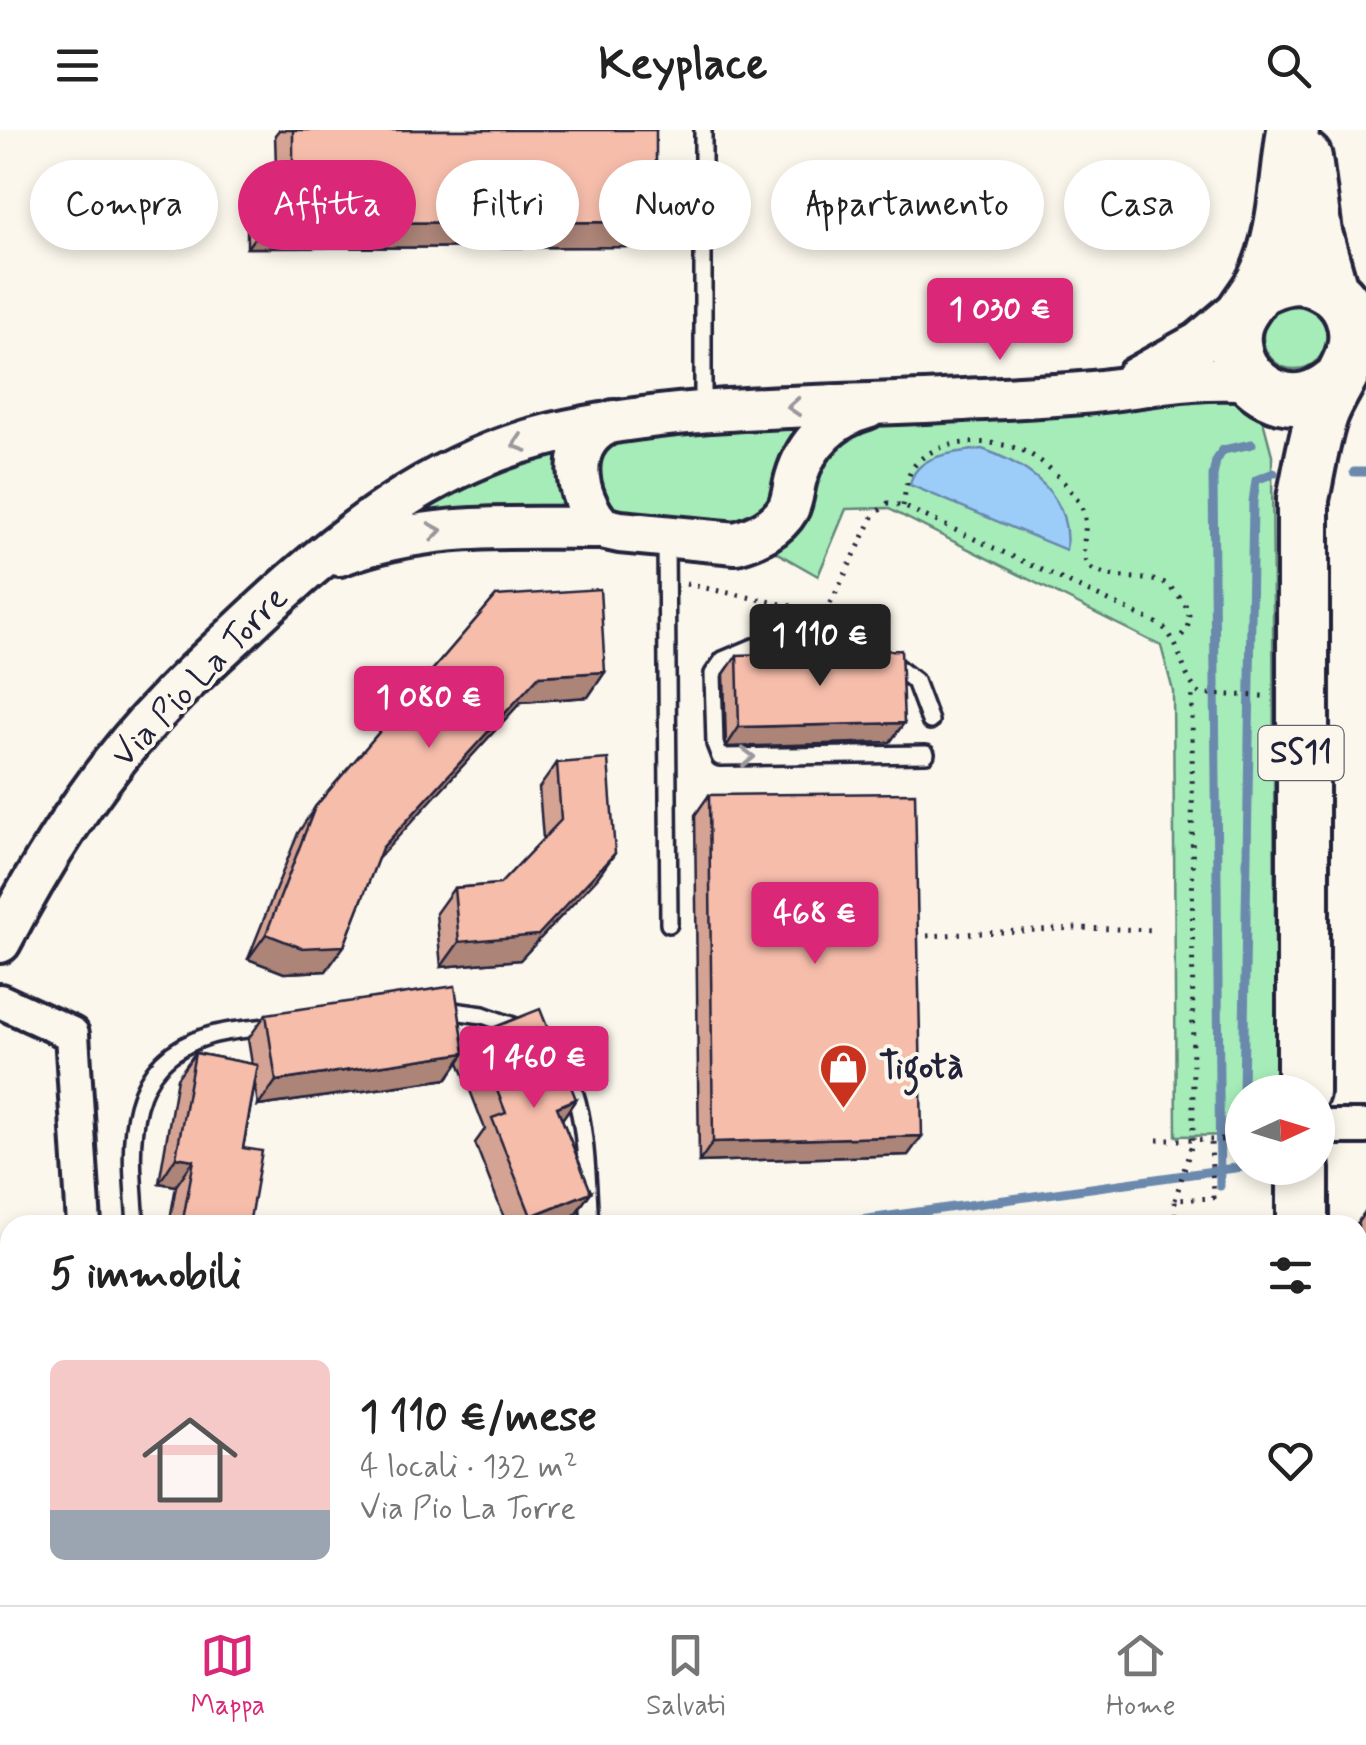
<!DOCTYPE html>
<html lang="it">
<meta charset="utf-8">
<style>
:root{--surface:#fff;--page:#f6f6f6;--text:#222;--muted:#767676;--line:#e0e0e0;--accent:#db2777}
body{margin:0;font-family:Mynerve,sans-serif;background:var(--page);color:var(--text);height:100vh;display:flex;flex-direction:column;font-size:38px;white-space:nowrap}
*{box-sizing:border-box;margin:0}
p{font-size:32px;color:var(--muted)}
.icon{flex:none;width:55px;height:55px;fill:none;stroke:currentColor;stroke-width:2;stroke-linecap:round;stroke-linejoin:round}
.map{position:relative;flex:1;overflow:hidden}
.side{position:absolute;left:0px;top:1085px;width:1368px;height:390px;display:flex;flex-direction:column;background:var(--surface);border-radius:30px 30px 0 0;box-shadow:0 5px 15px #0003}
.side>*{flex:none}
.banner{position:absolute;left:30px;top:30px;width:1308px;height:90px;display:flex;gap:20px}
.needle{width:65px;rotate:86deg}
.fabs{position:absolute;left:1225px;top:945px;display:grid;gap:20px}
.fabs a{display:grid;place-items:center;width:110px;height:110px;border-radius:50%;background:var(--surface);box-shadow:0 5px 15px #0003;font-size:50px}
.price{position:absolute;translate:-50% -85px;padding:0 22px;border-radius:10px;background:var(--accent);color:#fff;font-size:32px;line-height:65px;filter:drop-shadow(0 2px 5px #0008)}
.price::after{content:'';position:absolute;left:50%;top:60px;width:30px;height:22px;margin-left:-15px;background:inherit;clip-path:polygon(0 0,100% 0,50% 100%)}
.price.active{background:#222;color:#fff}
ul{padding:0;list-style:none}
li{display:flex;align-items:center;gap:30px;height:250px;padding:0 50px}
li span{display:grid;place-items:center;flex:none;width:280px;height:200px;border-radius:15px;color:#555}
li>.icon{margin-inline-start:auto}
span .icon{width:120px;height:120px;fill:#fffc;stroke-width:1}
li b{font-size:42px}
h2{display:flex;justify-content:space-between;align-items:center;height:120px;padding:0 50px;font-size:42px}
.tag{padding:0 35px;border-radius:45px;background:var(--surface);box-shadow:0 5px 15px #0003;font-size:35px;line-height:90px}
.tag.active{background:var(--accent);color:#fff}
header{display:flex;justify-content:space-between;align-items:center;height:130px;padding:0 50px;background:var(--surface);font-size:45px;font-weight:800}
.menu{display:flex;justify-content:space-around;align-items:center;height:140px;border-top:2px solid var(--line);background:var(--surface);font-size:28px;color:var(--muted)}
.menu a{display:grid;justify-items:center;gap:5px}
.menu .active{color:var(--accent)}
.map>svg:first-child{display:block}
</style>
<header><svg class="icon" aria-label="menu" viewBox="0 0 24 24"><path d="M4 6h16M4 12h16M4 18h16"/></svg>Keyplace<svg class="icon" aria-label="search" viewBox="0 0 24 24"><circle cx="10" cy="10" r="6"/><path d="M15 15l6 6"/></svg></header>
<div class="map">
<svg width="1366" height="1475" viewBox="0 0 1366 1475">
<rect width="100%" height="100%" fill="#fbf7ec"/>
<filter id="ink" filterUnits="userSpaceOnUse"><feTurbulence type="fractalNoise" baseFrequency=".01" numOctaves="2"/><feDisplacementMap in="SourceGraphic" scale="20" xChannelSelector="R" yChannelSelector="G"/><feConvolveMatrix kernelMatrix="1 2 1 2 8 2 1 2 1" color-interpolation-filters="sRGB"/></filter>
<g filter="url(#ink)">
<!-- green -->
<path fill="#a5ecb8" stroke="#64877a" stroke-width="2.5" d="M1263 207a32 32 0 1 1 64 0a32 32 0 1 1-64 0Z
M1234,265L1262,287L1272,325L1276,962H1242V1005L1176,1006L1173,561L1161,516L887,378L846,379L818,446L767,417L847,295Z
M816,286L786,352L747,398L611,386L594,338L604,318L625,305Z
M571,319L577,384L409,390L401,379L444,356Z
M0,1260H10V1465H83L85,1475H0Z"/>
<!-- water -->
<path fill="#9ccdf9" stroke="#6b89ad" stroke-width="2.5" d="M982,319C1028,335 1072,364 1066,420L910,355C915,324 956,322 982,319Z"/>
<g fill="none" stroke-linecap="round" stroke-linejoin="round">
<!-- stream -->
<path stroke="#6b89ad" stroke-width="9" d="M1354,342H1366
M1243,962L1253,372L1256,350L1274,343
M1220,1056L1213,346L1216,331L1223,320L1252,314
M825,1095L1242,1037V1014
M0,1208L10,1207"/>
<defs>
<path id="service" d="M703,279V0
M666,410L669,794
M926,624L720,627L715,614L713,544L723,530L754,517L809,515L861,520L890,532L915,551L930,591
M438,879L483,885L522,899
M546,914C589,953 586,1040 590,1095
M136,1095C131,1021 118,934 208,906C230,899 254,899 276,896
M182,1465L184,1475
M1058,1475V1465"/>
<path id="minor" d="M0,871L72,904L84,1095
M1318,997H1366
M1358,1436H1366
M133,1465L135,1475
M1354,1465L1355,1475"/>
<path id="tertiary" d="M1136,248L1199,213L1244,175
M602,398C574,367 563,308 614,291
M339,425C427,392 511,398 602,398L620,402L736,413C757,407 777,398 788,379C793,369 793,358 796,348C806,313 833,287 867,278
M0,812C45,726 99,640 167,571C193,543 222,518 249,492C337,409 432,332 552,304C680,274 813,278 943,271C993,268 1043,267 1093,262C1147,256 1197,245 1251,250"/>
<path id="primary" d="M1293,0C1285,50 1285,107 1262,152C1251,173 1232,186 1235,213C1237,248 1273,275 1306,268C1320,265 1330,257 1340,249
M1306,28L1316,103L1332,160
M1258,160C1280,148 1301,143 1324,156C1336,162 1345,172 1350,184C1366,223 1335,250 1322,285C1313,312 1309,341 1303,369V962
M1303,1038V1095
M1305,1465V1475"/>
</defs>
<!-- service casing -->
<use href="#service" stroke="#22223b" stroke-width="22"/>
<!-- minor casing -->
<use href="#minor" stroke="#22223b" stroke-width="40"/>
<!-- tertiary casing -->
<use href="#tertiary" stroke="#22223b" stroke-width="48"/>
<!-- primary casing -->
<use href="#primary" stroke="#22223b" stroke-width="58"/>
<!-- path -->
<path stroke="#22223b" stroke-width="5" stroke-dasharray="2.5 8" stroke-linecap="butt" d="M903,376C905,365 906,349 912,339C933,306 995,308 1026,322C1046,332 1070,356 1081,376C1092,395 1077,421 1088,435C1100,450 1144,446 1162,452C1169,454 1173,461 1179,466C1193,483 1193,496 1176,511
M686,454L810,480L824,487L874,385L888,373L903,376L1161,495C1185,518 1178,542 1200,564L1263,566
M927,806L1075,798L1155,800
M1157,1010H1242
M1175,1070L1193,1010L1192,559
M1175,1095V1070L1213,1068L1211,1010
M1207,1465L1208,1475"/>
<!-- service -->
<use href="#service" stroke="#fbf7ec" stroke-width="15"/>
<!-- minor -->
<use href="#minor" stroke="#fbf7ec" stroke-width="32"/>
<!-- tertiary -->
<use href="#tertiary" stroke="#fbf7ec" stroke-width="40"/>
<!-- primary -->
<use href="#primary" stroke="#fbf7ec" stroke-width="50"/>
</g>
<!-- wall -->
<path fill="#d4a393" stroke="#22223b" stroke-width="2.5" d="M279,0H656L639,117L247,118V62L265,37H276L275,5Z
M496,466L605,542L588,567L521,572L378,728L344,816L326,841L284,843L248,829L298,703L315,677Z
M737,525L904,593L890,612L726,617L724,544Z
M557,633L615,723L597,748L520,830L441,837L436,783L454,758L500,754L543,709L539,658Z
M709,665L922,1006L908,1025L699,1032L695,685Z
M266,884L465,920L475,905L576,969L562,989L591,1062L573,1087L554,1095H507L475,1013L485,999L459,932L447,949L258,976L255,954L243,1018L249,1095H169L176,1056L159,1053L177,948L195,923L252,934L248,909Z
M1366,1080V1204H1358V1095H1356Z
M210,1465H299L300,1470L321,1475H213Z
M739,1465H885L883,1475H738Z
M974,1465H1053V1475H974Z"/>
<!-- shaded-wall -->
<path fill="#ac8478" stroke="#22223b" stroke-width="2.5" d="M656,92L639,117L247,118L265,93Z
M605,542L588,567L521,572L365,743L382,718L539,546Z
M904,593L890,612L726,617L739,597Z
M615,723L597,748L520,830L441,837L459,812Z
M266,804L344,816L326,841L284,843L248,829Z
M465,923L447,949L258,976L276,951Z
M576,969L559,994L557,977Z
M922,1006L908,1025L699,1032L713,1012Z
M176,1027L194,1030L176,1056L159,1053Z
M591,1062L573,1087L554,1095H524L531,1086Z
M1366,1184V1204H1358V1196Z"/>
<!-- building -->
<path fill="#f6bdab" stroke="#22223b" stroke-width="2.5" d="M293,0H656V92L265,93V37L293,36Z
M600,459L605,542L539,546L382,718L344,816L302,818L266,804L315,677L496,466Z
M901,520L904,593L739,597L737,525Z
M608,629L615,723L538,805L459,812L454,758L500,754L561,690L557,633Z
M915,663L922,1006L713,1012L709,665Z
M455,856L465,923L276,951L266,884Z
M540,879L576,969L557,977L591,1062L531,1086L492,988L506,983L475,905Z
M195,923L258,935L243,1018L262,1021L249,1095H182L194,1030L176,1027Z
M234,1465H299L300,1470L319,1466L321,1475H236Z
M754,1465H885L883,1475H752Z
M988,1465H1053V1475H974H988Z"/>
<!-- one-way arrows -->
<defs><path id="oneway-chevron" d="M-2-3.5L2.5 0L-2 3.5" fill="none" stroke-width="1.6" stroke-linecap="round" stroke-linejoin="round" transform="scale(2.5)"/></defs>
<g stroke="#99979c">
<use href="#oneway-chevron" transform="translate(794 277) rotate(176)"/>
<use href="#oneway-chevron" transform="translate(519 314) rotate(162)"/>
<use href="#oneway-chevron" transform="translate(435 401) rotate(-9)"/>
<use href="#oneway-chevron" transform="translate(748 627) rotate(-1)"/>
</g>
</g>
<!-- icons -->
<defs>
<symbol id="shop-pin" viewBox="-11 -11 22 30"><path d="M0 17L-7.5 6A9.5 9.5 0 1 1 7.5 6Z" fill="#c8321e" stroke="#fbf7ec"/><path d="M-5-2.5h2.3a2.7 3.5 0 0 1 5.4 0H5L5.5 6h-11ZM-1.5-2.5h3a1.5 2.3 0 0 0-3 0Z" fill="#fff"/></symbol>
</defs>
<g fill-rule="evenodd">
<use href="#shop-pin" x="816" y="910" width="55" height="75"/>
</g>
<g text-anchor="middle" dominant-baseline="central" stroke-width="8" stroke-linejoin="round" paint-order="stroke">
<!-- shield labels -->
<rect fill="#fbf7ec" stroke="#636270" stroke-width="2.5" x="1258.5" y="596" width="85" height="54" rx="8"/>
<g font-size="32" font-weight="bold" fill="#22223b">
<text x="1301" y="623">SS11</text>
</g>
<!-- street labels -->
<g font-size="35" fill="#22223b" stroke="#fbf7ec">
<text transform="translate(200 547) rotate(-46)">Via Pio La Torre</text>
</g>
<!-- poi labels -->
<g font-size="35" font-weight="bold" fill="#22223b" stroke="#fbf7ec" text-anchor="start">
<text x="879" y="938">Tigotà</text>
</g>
</g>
</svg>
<div class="fabs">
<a><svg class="needle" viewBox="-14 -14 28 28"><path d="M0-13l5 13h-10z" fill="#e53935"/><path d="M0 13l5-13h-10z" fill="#767676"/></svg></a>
</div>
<b class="price" style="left:1000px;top:233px">1 030 €</b>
<b class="price active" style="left:820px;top:559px">1 110 €</b>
<b class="price" style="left:429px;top:621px">1 080 €</b>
<b class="price" style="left:815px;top:837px">468 €</b>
<b class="price" style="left:534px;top:981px">1 460 €</b>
<div class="banner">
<a class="tag">Compra</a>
<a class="tag active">Affitta</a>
<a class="tag">Filtri</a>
<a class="tag">Nuovo</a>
<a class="tag">Appartamento</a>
<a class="tag">Casa</a>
</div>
<section class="side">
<h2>5 immobili<svg class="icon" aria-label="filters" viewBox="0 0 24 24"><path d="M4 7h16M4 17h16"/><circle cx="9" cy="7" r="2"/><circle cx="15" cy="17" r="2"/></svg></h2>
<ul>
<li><span style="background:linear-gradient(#f6c9c9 75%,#9aa5b1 0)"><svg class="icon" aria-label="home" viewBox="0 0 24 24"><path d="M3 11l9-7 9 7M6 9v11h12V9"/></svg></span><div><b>1 110 €/mese</b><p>4 locali · 132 m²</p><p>Via Pio La Torre</p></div><svg class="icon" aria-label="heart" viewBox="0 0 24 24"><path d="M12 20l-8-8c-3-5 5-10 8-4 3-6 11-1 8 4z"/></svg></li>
</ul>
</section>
</div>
<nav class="menu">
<a class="active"><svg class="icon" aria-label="map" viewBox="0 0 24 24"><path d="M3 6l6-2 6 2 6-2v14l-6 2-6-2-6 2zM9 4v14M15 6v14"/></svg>Mappa</a>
<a><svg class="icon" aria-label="saved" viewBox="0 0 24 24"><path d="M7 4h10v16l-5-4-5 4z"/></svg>Salvati</a>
<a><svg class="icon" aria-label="home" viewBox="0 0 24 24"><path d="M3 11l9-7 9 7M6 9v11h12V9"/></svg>Home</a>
</nav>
